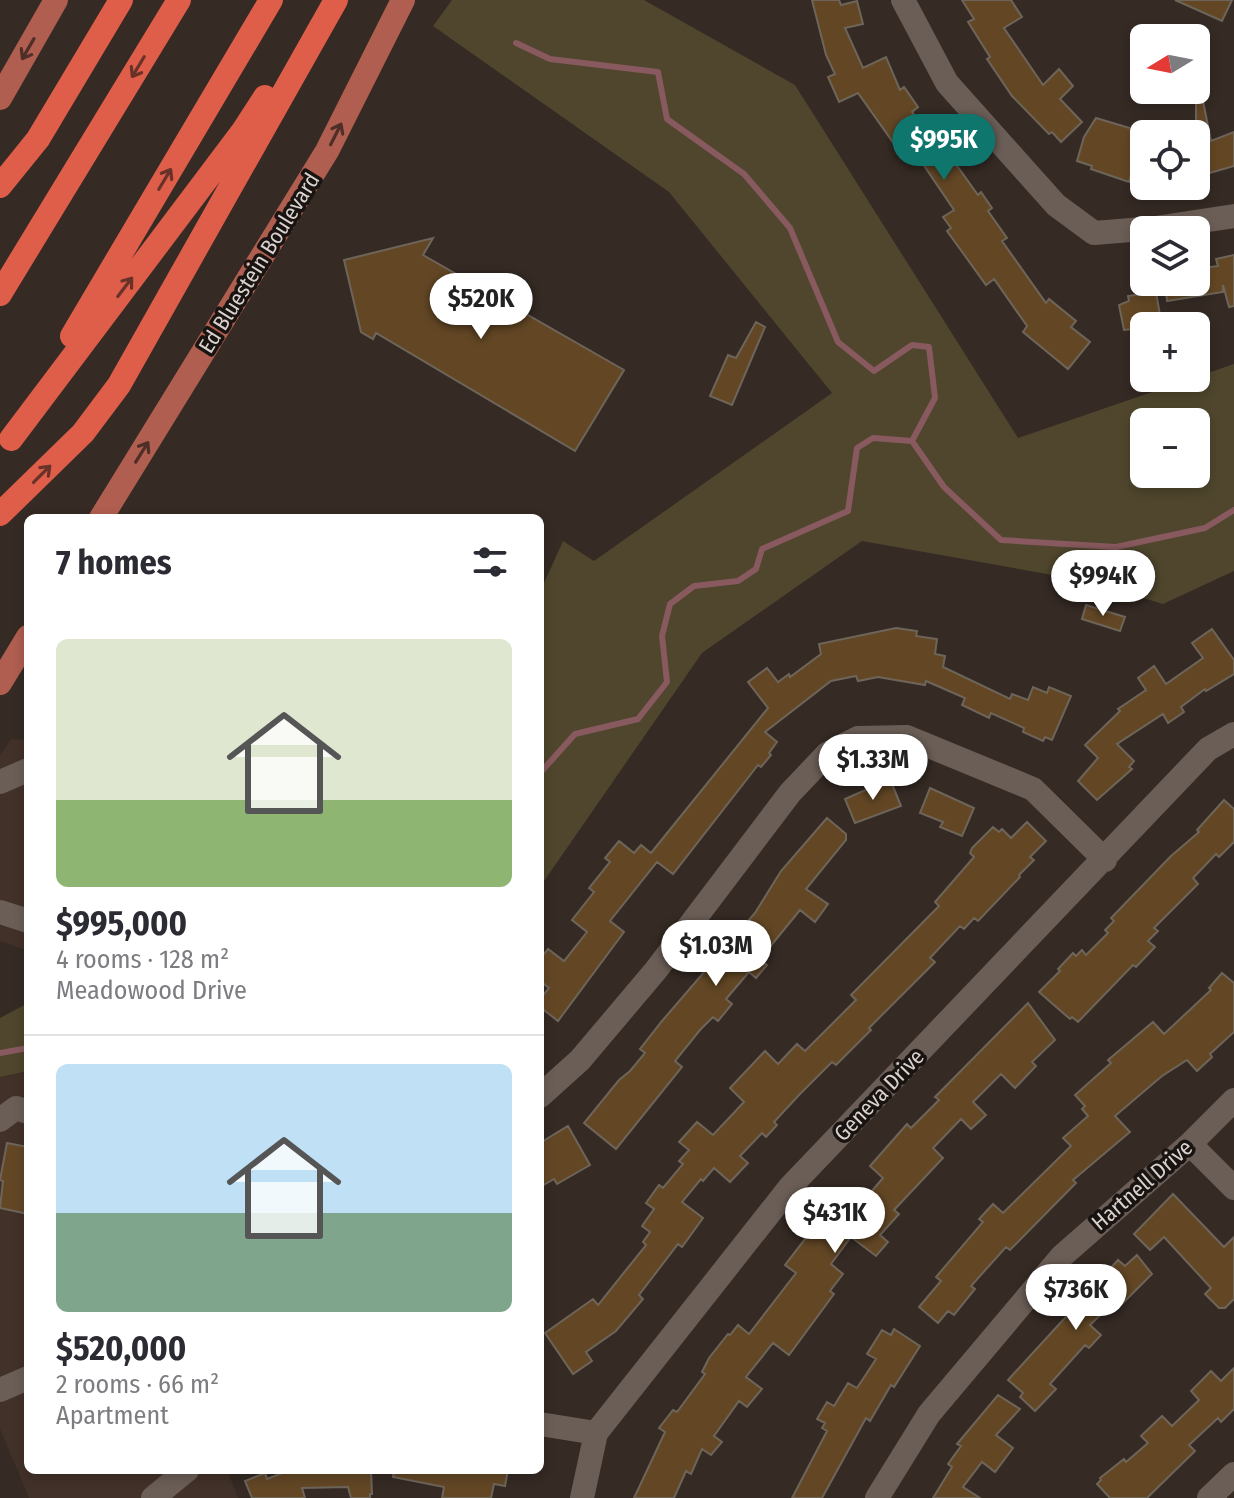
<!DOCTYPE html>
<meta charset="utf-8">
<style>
:root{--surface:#fff;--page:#f2f2f3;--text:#2b2b33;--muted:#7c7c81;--line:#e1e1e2;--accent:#0f766e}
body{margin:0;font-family:"Fira Sans Condensed",sans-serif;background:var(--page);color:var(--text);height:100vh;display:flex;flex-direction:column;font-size:30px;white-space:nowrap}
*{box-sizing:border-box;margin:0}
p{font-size:26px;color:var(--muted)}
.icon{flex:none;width:44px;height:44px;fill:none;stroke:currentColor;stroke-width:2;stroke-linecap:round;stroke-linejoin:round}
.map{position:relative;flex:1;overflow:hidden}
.drawer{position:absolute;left:24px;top:514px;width:520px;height:960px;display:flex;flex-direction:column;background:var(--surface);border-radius:12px;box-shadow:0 4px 12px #0003}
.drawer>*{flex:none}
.needle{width:52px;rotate:260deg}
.buttons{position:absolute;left:1130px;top:24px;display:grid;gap:16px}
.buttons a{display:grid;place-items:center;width:80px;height:80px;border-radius:12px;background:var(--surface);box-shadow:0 4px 12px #0003;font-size:40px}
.price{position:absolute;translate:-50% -68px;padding:0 18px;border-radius:28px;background:#fff;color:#222;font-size:26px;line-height:52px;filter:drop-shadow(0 2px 4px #0008)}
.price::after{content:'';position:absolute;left:50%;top:48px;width:24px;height:18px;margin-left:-12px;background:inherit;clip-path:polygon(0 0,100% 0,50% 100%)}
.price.active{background:var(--accent);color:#fff}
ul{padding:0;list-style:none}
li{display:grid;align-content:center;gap:16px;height:424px;padding:0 32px}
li+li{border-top:2px solid var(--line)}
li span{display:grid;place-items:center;height:248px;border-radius:12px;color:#555}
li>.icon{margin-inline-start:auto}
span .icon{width:144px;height:144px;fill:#fffc;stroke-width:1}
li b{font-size:34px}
h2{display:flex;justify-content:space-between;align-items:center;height:96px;padding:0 32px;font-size:34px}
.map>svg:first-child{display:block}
</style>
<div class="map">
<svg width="1234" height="1498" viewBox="0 0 1234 1498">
<rect width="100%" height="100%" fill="#352a24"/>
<!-- built -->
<path fill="#423128" d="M11,739L28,740V951L0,941V756Z
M28,1071V1470H227L238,1498H29L0,1429V1077Z"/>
<!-- green -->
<path fill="#4f462d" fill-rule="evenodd" d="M452,0H644L795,85L1018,438L1234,364V571L1163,604L1086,581L862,541L702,653L540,887V592L563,541L594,561L832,393L669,192L433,26ZM1144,422H1196V474H1144Z
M28,1003V1071L0,1077V1018Z"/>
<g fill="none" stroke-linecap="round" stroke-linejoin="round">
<!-- stream -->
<path stroke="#88595f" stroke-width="6" d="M516,43L550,59L658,72L667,119L744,174L790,228L838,342L874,371L912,345L929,347L935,398L912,441L944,487L1001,540L1116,547L1205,528L1234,510
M540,773L575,734L638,719L667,682L662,636L670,604L694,586L738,581L756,569L762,549L848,511L857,448L873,438L912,441
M0,1053L28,1048"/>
</g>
<!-- building -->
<path fill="#634725" stroke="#6e655a" stroke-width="2" d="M812,0H839L841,5L857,1L863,24L845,28L863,68L886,57L900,90L904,87L918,107L912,112L921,124L935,145L940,142L978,195L981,192L992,208L988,211L1007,238L1002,241L1046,303L1049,299L1076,321L1071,327L1090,342L1068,369L1023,332L1027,326L994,279L986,285L947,231L951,228L943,217L954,210L912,148L902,155L858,93L839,102L828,77L835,74L826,55Z
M962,0H1011L1022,17L1004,28L1043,85L1059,69L1073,86L1060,99L1082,122L1061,142L1052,132L1049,134L1012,96L987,59L990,57L968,22L974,19Z
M1175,0H1232L1222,21Z
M1203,101L1211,141L1234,132V166L1196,177V102Z
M1096,118L1143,132L1129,182L1091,169L1092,166L1077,161L1084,137Z
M433,238L423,255L624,370L575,451L376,333L373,339L361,332L344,260Z
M1234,255V306L1229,307L1223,285V292L1167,301L1165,282H1196V269L1218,266L1216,259Z
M1156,292L1161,321L1147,323L1148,326L1144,328L1124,330L1119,305L1129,301L1128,296Z
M756,322L765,327L732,405L710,396L728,355L736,358Z
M1086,605L1125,617L1120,631L1082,619Z
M896,628L917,631L916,636L937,639L935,654L945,656L943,667L1010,699L1012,694L1028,700L1033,687L1047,693L1049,687L1071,696L1052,740L1045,737L1043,741L1023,732L1024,728L991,713L989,718L962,705L965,698L926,681L925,685L878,677L858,681L856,676L831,681L765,732L777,742L769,753L771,755L761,767L758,765L673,874L657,862L610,921L624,932L558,1021L540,1007V999L549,988L540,981V959L548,949L564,961L587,932L572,920L594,892L589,888L610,862L605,858L619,841L634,853L641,845L651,853L768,708L748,682L767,668L778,682L789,674L790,677L821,654L819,644Z
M1212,629L1234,660V674L1206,691L1205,689L1181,707L1184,712L1168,723L1163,714L1117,744L1134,761L1129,767L1132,769L1097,800L1078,781L1098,758L1085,745L1120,711L1118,709L1146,690L1138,678L1154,666L1166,684L1203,658L1192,643Z
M890,779L901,806L855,823L845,799Z
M930,788L974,808L962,836L940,827L943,822L920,813Z
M1224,800L1234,809V842L1219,857L1216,854L1193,878L1198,884L1154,928L1158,931L1148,941L1155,947L1136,967L1133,965L1078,1022L1072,1017L1070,1019L1039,992L1060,971L1058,969L1073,953L1076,956L1082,950L1086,955L1108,933L1105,930L1114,921L1111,918L1171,856L1199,832L1197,830Z
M827,818L846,834V840L806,889L828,904L815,922L800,910L760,959L767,965L756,978L749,972L726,999L732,1004L718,1021L713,1017L700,1030L675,1061L682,1067L616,1149L584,1123L619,1080L630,1071L645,1053L640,1049L662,1021L755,913L781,871Z
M1027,822L1046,841L1030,857L1034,860L1019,875L1020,877L978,921L974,918L964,929L960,926L930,958L935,962L869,1028L871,1030L836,1065L832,1062L799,1095L774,1122L777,1125L766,1137L762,1133L740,1156L748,1163L730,1182L714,1168L703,1181L701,1179L682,1202L703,1218L682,1247L678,1244L639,1295L643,1299L616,1331L586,1352L592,1361L573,1374L545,1333L593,1299L598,1305L646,1245L643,1242L650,1232L642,1226L654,1209L646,1203L659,1185L663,1188L683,1164L679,1161L689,1150L679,1142L697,1122L713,1135L744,1102L730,1088L765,1051L778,1064L797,1044L805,1051L856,1000L851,995L939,906L935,902L974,857L970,853L972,848L993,827L999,832L1002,829L1011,838Z
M1222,973L1234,983V1032L1210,1054L1212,1057L1197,1071L1187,1060L1162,1076L1115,1116L1130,1132L1073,1180L1076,1183L1010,1250L1006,1247L971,1286L975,1289L954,1315L948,1311L938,1323L919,1307L941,1281L936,1277L983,1222L979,1219L993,1204L1003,1213L1071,1146L1063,1138L1088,1116L1082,1109L1085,1106L1075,1095L1111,1063L1108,1060L1153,1022L1164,1034L1211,990L1209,988Z
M1028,1003L1055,1040L1032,1062L1036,1066L1015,1088L1001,1074L973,1102L986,1115L971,1129L961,1119L933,1148L943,1158L894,1210L899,1214L880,1235L888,1242L876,1256L851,1237L831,1264L843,1274L830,1291L834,1294L789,1355L773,1343L746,1377L762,1389L747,1407L739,1401L714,1436L722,1442L711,1455L702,1449L691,1474L686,1471L674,1498H634L665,1432L659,1428L673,1410L677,1412L705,1374L702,1372L709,1358L728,1334L730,1335L738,1325L749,1334L796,1273L785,1265L812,1230L841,1197L854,1209L859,1206L883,1178L870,1166L907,1124L911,1128L939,1100L935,1097Z
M568,1126L590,1165L557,1184L554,1179L540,1187V1143Z
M7,1143L28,1147V1214L0,1208L3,1181L0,1180Z
M1173,1194L1224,1247L1234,1237V1299L1225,1308H1219L1205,1294L1211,1288L1164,1237L1150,1250L1134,1234Z
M1137,1255L1152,1274L1119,1307L1114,1302L1090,1325L1101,1335L1089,1348L1085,1345L1050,1384L1056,1389L1035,1411L1020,1397L1023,1393L1008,1380L1118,1260L1125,1266Z
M894,1329L920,1346L894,1387L891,1385L870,1421L866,1418L822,1498H792L827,1431L822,1428L825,1423L817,1419L827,1402L834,1406L848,1383L857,1388L876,1359L867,1354L882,1330L891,1335Z
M1234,1368V1409L1221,1422L1218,1418L1189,1445L1195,1451L1147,1498H1110L1097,1484L1101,1480L1100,1478L1124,1459L1126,1462L1148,1443L1141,1436L1162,1416L1172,1426L1199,1400L1191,1391L1211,1371L1221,1381Z
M998,1395L1020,1409L996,1435L1013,1448L995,1472L982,1462L963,1487L980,1498H933L952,1467L948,1464L961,1446L957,1444Z
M290,1470H371L372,1494H370V1498H351L348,1487L302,1488L305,1498H252L245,1481L265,1473L267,1479Z
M394,1470H508L505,1486L494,1484L491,1498H442L444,1487L393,1477Z"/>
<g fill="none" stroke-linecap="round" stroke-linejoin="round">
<!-- minor -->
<path stroke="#6b5e57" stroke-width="24" d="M903,0L947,83L1056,205L1094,233L1155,228L1234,216
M0,782L28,770
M0,912L28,921
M540,1096L580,1060L656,970L790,793L827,754L858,738L907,737L1033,789L1105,860
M0,1120L16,1108L28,1112
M1190,1144L1234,1188
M0,1390L28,1378
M540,1424L596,1433
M153,1498L187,1470
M582,1498L596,1433L790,1187L1208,749L1234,734
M877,1498L929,1414L1062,1256L1190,1144L1234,1100
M1209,1498L1234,1474"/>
<!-- major -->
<path stroke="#b05e4f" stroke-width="24" d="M0,98L56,0
M101,518L327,151L403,0
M0,683L28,637"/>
<!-- highway -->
<path stroke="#de5e4a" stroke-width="24" d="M0,186L38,139L121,0
M0,294L179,0
M72,336L271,0
M11,439L243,131L265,97
M0,514L83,433L119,385L336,0"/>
</g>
<!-- one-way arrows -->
<defs><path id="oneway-shaft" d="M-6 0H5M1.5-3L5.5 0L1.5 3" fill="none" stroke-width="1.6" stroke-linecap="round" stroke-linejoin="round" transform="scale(2)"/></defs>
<g stroke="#4e2e27">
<use href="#oneway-shaft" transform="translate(28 49) rotate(120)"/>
<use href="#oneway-shaft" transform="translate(336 134) rotate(-63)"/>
<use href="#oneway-shaft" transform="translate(142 452) rotate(-58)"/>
</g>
<g stroke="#683228">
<use href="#oneway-shaft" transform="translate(138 67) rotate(121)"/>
<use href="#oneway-shaft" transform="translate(165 179) rotate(-59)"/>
<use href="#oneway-shaft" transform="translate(125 287) rotate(-53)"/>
<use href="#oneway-shaft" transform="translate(42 474) rotate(-45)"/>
</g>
<g text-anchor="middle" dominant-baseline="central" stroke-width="7" stroke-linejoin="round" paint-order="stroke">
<!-- street labels -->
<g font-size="22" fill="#d9d2ce" stroke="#191411">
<text transform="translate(259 263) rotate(-58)">Ed Bluestein Boulevard</text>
<text transform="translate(879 1095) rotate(-46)">Geneva Drive</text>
<text transform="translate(1142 1185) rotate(-41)">Hartnell Drive</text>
</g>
</g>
</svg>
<div class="buttons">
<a><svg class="needle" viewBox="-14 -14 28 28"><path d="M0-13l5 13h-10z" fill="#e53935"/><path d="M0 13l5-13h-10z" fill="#7c7c81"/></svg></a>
<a><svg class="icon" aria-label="locate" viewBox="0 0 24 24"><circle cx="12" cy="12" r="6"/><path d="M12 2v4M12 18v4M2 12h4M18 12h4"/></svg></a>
<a><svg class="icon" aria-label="layers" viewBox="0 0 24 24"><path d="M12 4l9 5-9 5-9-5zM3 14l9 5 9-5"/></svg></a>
<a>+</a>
<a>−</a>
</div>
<b class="price active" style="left:944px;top:182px">$995K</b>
<b class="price" style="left:481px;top:341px">$520K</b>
<b class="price" style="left:1103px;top:618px">$994K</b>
<b class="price" style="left:873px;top:802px">$1.33M</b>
<b class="price" style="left:716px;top:988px">$1.03M</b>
<b class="price" style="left:835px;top:1255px">$431K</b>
<b class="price" style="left:1076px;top:1332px">$736K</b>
<section class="drawer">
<h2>7 homes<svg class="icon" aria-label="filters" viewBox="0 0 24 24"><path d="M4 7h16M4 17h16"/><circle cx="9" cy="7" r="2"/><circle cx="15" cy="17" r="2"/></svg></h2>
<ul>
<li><span style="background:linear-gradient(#dfe7d0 65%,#8fb573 0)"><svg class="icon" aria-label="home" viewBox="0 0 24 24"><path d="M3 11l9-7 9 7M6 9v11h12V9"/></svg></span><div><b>$995,000</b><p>4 rooms · 128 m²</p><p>Meadowood Drive</p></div></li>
<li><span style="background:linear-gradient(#bfe0f5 60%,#7fa58c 0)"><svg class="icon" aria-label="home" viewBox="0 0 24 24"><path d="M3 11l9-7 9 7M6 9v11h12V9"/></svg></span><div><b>$520,000</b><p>2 rooms · 66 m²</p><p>Apartment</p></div></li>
</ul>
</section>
</div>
